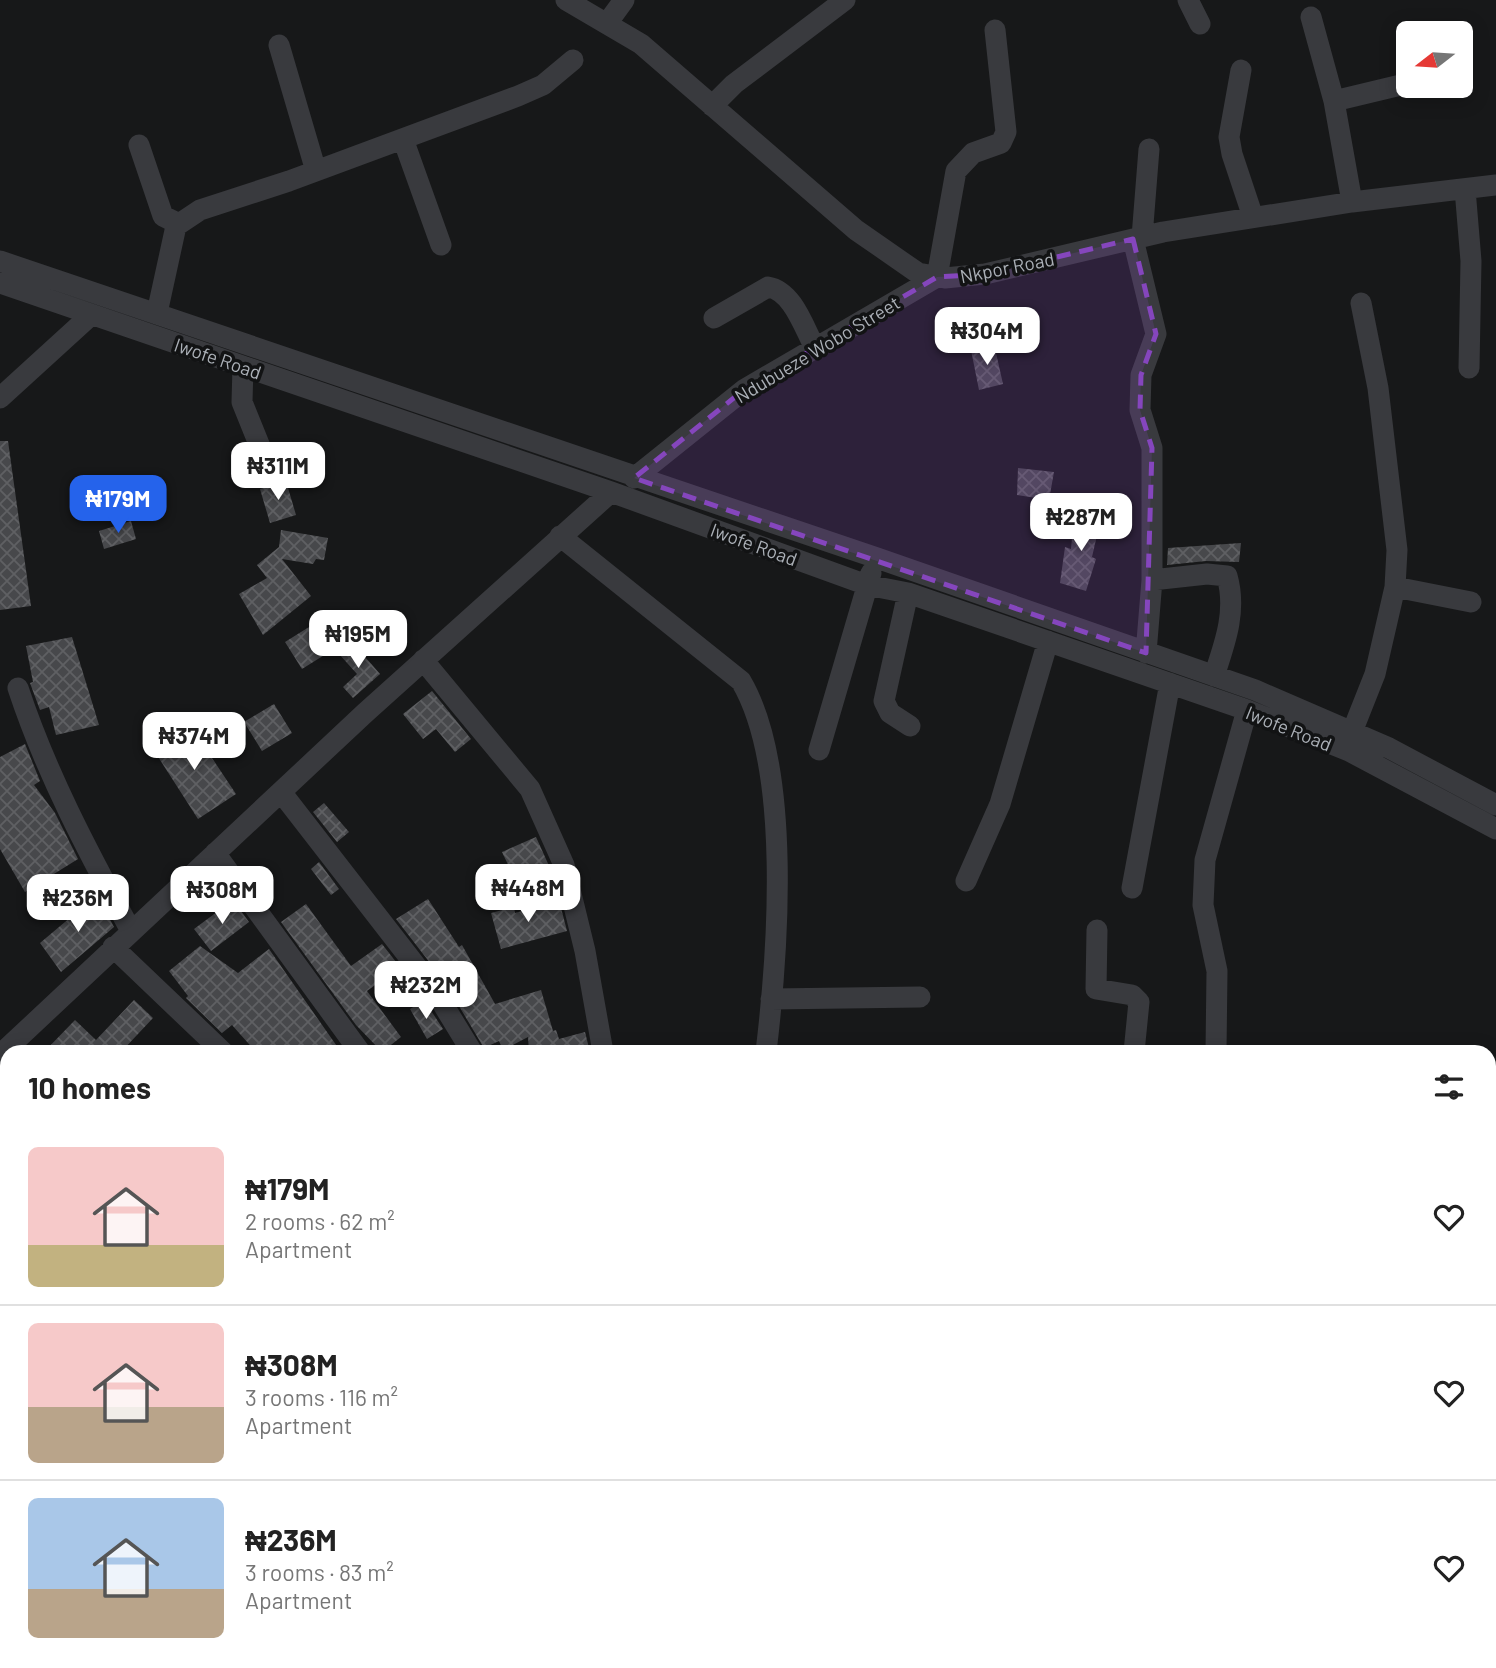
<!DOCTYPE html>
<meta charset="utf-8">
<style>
:root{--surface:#fff;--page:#f6f6f6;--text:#222;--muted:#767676;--line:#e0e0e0;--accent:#2563eb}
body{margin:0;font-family:Barlow,sans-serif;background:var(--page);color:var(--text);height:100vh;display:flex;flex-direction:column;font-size:26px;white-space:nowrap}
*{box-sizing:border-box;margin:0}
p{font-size:23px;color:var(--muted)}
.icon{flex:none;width:38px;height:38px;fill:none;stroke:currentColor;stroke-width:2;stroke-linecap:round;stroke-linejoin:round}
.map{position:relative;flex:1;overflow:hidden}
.sheet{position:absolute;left:0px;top:1045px;width:1496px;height:625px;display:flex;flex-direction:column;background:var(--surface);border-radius:21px 21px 0 0;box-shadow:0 4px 18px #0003}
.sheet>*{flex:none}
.needle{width:46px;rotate:253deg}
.tools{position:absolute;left:1396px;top:21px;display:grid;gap:14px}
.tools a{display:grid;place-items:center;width:77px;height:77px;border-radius:10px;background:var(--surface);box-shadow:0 4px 18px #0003;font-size:35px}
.price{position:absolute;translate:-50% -60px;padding:0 16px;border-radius:14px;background:#fff;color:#222;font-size:23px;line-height:46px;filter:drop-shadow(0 2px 4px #0008)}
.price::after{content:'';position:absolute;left:50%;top:42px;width:21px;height:16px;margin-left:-10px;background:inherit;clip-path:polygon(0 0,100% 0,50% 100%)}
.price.on{background:var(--accent);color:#fff}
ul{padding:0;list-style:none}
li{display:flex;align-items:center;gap:21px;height:175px;padding:0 28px}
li+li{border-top:2px solid var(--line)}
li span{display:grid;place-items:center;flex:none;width:196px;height:140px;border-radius:10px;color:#555}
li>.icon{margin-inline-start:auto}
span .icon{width:84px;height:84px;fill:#fffc;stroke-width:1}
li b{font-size:30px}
h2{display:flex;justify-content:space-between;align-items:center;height:84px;padding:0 28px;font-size:30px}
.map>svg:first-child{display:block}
</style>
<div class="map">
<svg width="1496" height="1668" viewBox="0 0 1496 1668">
<defs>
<pattern id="building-cross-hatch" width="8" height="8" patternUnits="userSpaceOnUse" patternTransform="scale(1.75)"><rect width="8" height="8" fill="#47484b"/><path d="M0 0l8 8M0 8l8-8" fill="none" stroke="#5f6063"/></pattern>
</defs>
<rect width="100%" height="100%" fill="#171819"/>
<!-- building -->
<path fill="url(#building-cross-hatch)" d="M994,344L1003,384L979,390L971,350Z
M0,441H8L31,606L0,610Z
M1018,468L1054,472L1049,500L1017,495Z
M286,481L296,515L270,523L260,489Z
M1074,514L1101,518L1092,557L1096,559L1086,591L1060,583L1065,547L1071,549Z
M131,521L136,539L104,549L99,531Z
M281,530L328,538L324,560L316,559L313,564L282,559L311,596L263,635L239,594L267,578L257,565L279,547Z
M1241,543L1239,562L1206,561L1167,565L1168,548Z
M325,617L342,644L302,669L285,642Z
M72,637L99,725L56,735L49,707L40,710L30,683L33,682L26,646Z
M353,643L380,674L353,698L343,687L357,674L339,654Z
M432,691L471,739L455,752L436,729L423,739L403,714Z
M274,704L292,733L262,751L244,722Z
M190,725L236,794L198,819L153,749Z
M25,744L40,781L34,785L55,813L78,859L25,892L0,849V757Z
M324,803L349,832L337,842L313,812Z
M536,837L550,868L535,874L533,869L514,877L502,852Z
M319,862L339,889L331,895L311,869Z
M97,895L114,927L61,972L40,943Z
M428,899L459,947L462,945L495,1004L541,990L553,1031L556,1030L559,1039L585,1032L590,1052H529L528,1037L503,1050L499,1041L484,1048L444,981L396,919Z
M233,900L249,922L211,951L194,929Z
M559,900L567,931L501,949L491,913L514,907L515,913Z
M306,904L351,966L382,944L400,967L367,991L401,1037L382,1052L356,1025L281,922Z
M200,946L238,973L269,949L341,1052H256L232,1025L222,1033L186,998L188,996L169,971Z
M134,1000L153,1018L121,1052H44L75,1020L96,1040Z
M420,1003L423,1009L428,1006L443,1029L427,1039L410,1009Z"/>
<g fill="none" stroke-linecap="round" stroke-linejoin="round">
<!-- minor -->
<path stroke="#393a3e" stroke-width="21" d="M566,0L641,44L856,230L918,273L945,278L985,274L1163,232L1352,202L1496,185
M1188,0L1200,24
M1311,17L1334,101
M608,22L624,0
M279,45L316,171
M1241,70L1229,137L1232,154L1253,217
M712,106L734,84L845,0
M403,139L441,245
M139,145L163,216L179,224
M1465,189L1471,261L1469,368
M1352,202L1334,101L1409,83
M1142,237L1149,149
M1133,239L1156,334L1141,375L1140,410L1152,448V580L1146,653
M0,261L877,558L1255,690L1389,748L1496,805
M0,283L611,492L867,585L908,593L1247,710L1349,751L1496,829
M157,313L176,226L200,210L289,181L518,96L543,85L573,60
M714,318L768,287C793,291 804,328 815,348
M243,366L242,402L265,459
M0,398L91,315
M634,478L745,389L937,277L956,171L973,153L1001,143L1006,132L995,30
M560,536L741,681C792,768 778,952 766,1052
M1152,580L1207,574L1227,576C1237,611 1225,643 1214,676
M1395,587L1471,602
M908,593L884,701L890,713L910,726
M423,660L530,789L564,865L585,951L603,1052
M18,688C46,773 88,852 131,931
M1352,732L1375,674L1395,587L1397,550L1378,388L1361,303
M819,750L871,573
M281,792L433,988L472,1052
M215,853L360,1052
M966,881L1000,804L1048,641
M1132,888L1170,683
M1097,930L1096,989L1132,995L1139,1002L1134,1052
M113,947L223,1052
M771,999L920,997
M1216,1052L1217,971L1203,905L1205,860L1247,710
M0,1055L365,713L611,492
M1493,1141L1496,1135
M0,1277L7,1287
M1489,1456H1496
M0,1640L5,1668
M152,1662L158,1668
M400,1662L407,1668
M617,1662L618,1668
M1311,1662L1320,1668
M359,1668L364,1662
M743,1668L744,1662
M915,1668L916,1662
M1010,1668L1011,1662
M1146,1668L1148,1662
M1286,1668L1289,1662"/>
</g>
<!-- marked area -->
<path fill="#8546bd" fill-opacity="0.2" stroke="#8546bd" stroke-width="5" stroke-dasharray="14 9" stroke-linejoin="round" d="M1133,239L1156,334L1141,375L1140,410L1152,448L1146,653L634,478L745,389L937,277L985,274Z"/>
<g text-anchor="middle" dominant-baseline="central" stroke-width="7" stroke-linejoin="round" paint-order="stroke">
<!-- street labels -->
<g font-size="19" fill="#abb0b7" stroke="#121314">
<text transform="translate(1007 267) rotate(-11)">Nkpor Road</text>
<text transform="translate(817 349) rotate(-31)">Ndubueze Wobo Street</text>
<text transform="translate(218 358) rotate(19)">Iwofe Road</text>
<text transform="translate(754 544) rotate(20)">Iwofe Road</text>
<text transform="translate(1289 728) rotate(22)">Iwofe Road</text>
</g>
</g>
</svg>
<div class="tools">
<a><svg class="needle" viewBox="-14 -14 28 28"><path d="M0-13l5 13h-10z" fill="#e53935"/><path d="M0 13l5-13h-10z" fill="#767676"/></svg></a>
</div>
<b class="price" style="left:987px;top:367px">₦304M</b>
<b class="price" style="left:278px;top:502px">₦311M</b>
<b class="price on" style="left:118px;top:535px">₦179M</b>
<b class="price" style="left:1081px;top:553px">₦287M</b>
<b class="price" style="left:358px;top:670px">₦195M</b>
<b class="price" style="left:194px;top:772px">₦374M</b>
<b class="price" style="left:528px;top:924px">₦448M</b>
<b class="price" style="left:222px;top:926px">₦308M</b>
<b class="price" style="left:78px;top:934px">₦236M</b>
<b class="price" style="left:426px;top:1021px">₦232M</b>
<section class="sheet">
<h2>10 homes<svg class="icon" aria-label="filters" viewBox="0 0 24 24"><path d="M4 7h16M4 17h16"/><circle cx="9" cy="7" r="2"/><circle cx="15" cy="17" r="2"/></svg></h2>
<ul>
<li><span style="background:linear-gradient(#f6c9c9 70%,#c2b280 0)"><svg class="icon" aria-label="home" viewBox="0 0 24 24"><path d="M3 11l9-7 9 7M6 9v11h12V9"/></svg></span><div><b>₦179M</b><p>2 rooms · 62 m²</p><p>Apartment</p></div><svg class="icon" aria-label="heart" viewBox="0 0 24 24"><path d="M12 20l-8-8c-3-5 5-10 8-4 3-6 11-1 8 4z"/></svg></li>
<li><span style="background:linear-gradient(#f6c9c9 60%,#b9a48a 0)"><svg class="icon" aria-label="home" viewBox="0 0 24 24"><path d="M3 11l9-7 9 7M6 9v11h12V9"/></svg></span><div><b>₦308M</b><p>3 rooms · 116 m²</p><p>Apartment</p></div><svg class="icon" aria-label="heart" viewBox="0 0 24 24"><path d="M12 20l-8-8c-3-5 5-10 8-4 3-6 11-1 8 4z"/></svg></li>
<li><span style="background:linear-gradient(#a9c7e8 65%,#b9a48a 0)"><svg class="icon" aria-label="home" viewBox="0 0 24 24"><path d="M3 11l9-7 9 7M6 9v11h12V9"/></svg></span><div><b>₦236M</b><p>3 rooms · 83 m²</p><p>Apartment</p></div><svg class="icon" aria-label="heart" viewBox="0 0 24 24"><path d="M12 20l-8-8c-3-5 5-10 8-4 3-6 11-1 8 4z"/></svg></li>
</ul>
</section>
</div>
